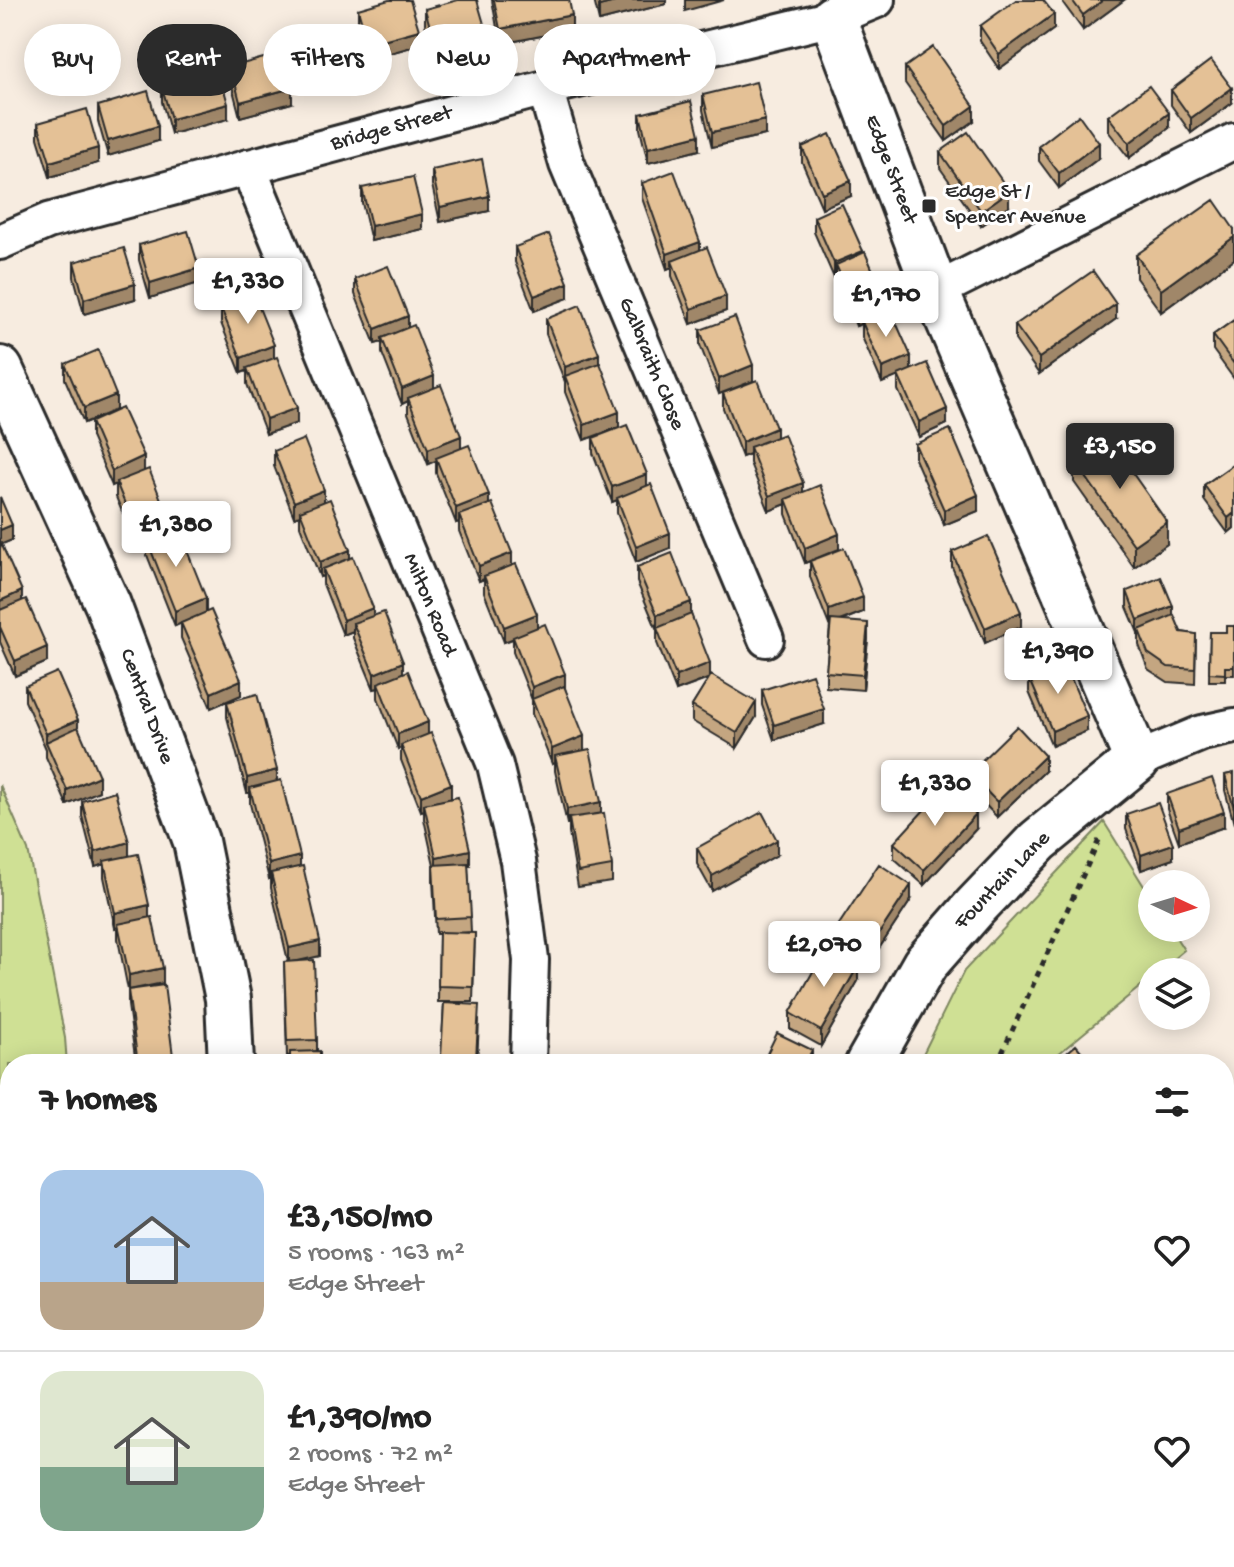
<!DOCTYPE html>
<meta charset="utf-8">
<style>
:root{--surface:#fff;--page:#f2f2f2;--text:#222;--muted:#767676;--line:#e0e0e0;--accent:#2b2b2b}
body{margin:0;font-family:"Gochi Hand",sans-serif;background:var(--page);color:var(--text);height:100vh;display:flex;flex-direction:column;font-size:30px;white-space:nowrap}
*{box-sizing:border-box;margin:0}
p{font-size:26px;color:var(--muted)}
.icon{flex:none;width:44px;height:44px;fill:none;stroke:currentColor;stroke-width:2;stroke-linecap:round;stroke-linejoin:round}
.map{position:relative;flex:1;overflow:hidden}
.sheet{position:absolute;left:0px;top:1054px;width:1234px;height:514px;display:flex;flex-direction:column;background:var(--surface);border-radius:32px 32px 0 0;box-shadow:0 4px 20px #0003}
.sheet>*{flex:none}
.top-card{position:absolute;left:24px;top:24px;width:800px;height:72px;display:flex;gap:16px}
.needle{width:52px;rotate:94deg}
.tools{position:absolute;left:1138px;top:870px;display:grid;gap:16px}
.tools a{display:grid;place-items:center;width:72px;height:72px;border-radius:50%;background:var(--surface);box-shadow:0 4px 20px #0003;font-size:40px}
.price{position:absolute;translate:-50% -68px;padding:0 18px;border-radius:8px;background:#fff;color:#222;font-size:26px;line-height:52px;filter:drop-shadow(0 2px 4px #0008)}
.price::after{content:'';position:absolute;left:50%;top:48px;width:24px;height:18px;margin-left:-12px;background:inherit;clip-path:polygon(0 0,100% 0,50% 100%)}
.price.on{background:var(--accent);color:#fff}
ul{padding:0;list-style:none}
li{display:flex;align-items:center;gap:24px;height:200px;padding:0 40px}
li+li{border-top:2px solid var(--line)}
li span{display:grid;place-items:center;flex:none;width:224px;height:160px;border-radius:24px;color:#555}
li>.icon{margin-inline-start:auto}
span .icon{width:96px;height:96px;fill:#fffc;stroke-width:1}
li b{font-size:34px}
h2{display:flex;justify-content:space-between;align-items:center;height:96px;padding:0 40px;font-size:34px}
.pill{padding:0 28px;border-radius:36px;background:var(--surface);box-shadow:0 4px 20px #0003;font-size:28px;line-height:72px}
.pill.on{background:var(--accent);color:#fff}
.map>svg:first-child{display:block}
</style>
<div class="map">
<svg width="1234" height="1567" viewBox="0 0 1234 1567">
<rect width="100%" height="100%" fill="#f7ece0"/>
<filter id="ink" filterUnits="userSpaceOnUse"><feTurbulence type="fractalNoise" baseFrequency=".0125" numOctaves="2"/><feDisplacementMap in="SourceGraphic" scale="16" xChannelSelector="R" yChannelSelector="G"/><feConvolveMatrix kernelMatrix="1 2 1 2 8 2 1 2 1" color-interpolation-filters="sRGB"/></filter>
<g filter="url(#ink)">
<!-- green -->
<path fill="#cfe094" stroke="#7d8660" stroke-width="2" d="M0,785L28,850L65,1038L67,1064H10V1558H99L100,1567H0Z
M1104,822L1152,899V928H1170L1184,950L1158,972H1152V977L1046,1064H918L964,971Z
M732,1558H882L871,1567H728Z"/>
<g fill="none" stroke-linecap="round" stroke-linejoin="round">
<defs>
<g id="street">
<path id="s1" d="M545,88L567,164L766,639"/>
<path id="s2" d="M248,167L495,765L518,861L531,960L528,1064"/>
<path id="s3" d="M0,242L48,221L545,88L833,18L877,0"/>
<path d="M936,291L1234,141"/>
<path d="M1137,760L1202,733L1234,726"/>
<path d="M1224,1352L1234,1363"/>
<path d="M1224,1442L1234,1432"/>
<path d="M1100,1567L1109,1558"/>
</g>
<g id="secondary">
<path id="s4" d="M833,18L936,291L1137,760L1038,841L975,907L925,964L868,1064"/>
<path id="s5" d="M0,369L108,605L196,841L228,999L231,1064"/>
<path d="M250,1558V1567"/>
<path d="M692,1567L697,1558"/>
</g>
</defs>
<!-- street casing -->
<use href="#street" stroke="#2b2b2b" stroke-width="40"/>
<!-- secondary casing -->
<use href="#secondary" stroke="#2b2b2b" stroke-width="50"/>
<!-- path -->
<path stroke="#2b2b2b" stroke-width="5" stroke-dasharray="6 6" stroke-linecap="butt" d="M997,1064L1099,840"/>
<!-- street -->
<use href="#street" stroke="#fff" stroke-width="34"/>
<!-- secondary -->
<use href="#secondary" stroke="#fff" stroke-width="44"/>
</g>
<!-- wall -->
<path fill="#c4a681" stroke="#2b2b2b" stroke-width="2" d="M492,0H569L572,30L500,44Z
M594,0H666V4L599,21Z
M1063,0H1124L1083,30L1063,3Z
M358,9L419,45L368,59L358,24Z
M425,9L486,46L435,60L425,24Z
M980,26L1054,29L999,69L980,41Z
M298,42L359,78L308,92L298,57Z
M231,67L292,103L240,117L231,82Z
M905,67L974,121L946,141L905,83Z
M162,87L228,119L171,134L162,102Z
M1171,90L1232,103L1191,133L1171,105Z
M703,95L765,135L712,147L703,110Z
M98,106L158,141L108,156L98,121Z
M640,114L699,150L648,163L640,129Z
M1108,116L1169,128L1129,158L1108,131Z
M38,123L98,163L50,177L38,138Z
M1039,146L1099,158L1059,188L1039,161Z
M802,147L851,196L822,208L802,162Z
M940,152L1009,206L981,226L940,168Z
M432,170L489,211L440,222L432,185Z
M642,183L700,250L726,311L691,324L672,276V267L667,269L642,198Z
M362,188L422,229L371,241L362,203Z
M814,217L863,253L885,311L911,370L947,424L919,437L898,390V376L882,383L862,337V324L856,326L836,277L834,278L814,232Z
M1234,229V259L1161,312L1136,278V255Z
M139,245L199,283L150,298L139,260Z
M515,247L568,298L534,311L515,262Z
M74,262L135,299L84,314L74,277Z
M355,279L408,328L461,448L489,504L512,565L537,627L565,688L584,750L601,813L612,866V882L578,887L569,833V824H567L555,771V763L552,764L532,714V700L513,652V639L504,642L484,592V579L479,581L459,531V522L456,523L436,473V460L428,464L408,413V401L402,404L382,353V342L375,344L355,294Z
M221,308L274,358L297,423L266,434L247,384V371L241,373L221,323Z
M546,319L599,363L619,427L584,440L565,392V382L546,334Z
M1116,319L1039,374L1015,340V325Z
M1234,320V379L1213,350V335Z
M700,330L753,381L719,394L700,345Z
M65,364L116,410L84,423L65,379Z
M723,393L776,437L803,492L839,549L805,563L786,514V504L769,511L750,463V454L742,457L723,408Z
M91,422L144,471L169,531L206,612L241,695L211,708L181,638V623L175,626L147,555V544L137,548L116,497V484L112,486L91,437Z
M593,438L647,486L670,548L636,562L617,513V500L612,502L593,453Z
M915,444L978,511L944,525L915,459Z
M274,451L324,502L350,558L373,616L403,673L428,735L451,798L470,865H468L471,932L460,933H475L473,1002H438L439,934H436L433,880V865H434L424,819V810L421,811L401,760V748L398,749L378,698V688L374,689L353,638V631L343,635L323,584V576L320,577L300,526V515L294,517L274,466Z
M1074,460L1167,544L1134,567L1074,482Z
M1234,464V528L1228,533L1204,500V485Z
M0,497L12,540L2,544L22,601L47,662L15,676L0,642Z
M952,552L1021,627L985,643L952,567Z
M810,561L863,612L841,621L868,638L863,690L826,687V672L830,625H829L810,577Z
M637,567L691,614L710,677L756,717L737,748L692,721V706L709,679L676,691L657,643V630L637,582Z
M1127,591L1173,615L1181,632L1196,634L1195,684L1168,682L1148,669L1139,645V635L1127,607Z
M1234,626V675H1225V681H1209L1210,632H1226Z
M1029,677L1087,731L1052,746L1029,692Z
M25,686L78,727L99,791L67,805L46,757V749L25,701Z
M762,690L824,724L774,740L762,705Z
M227,702L277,782L300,866L320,956L297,961L317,1040V1051L287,1056L284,962L288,961L271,888V878L269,879L250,804V793H247L227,717Z
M1045,771L997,817L969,788V773Z
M1234,773V824L1225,790V775Z
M1167,794L1224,827L1179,843L1167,809Z
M82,801L129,856L149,917L163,983L139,988L174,1064H136L128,1005V990L118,939V927L115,928L104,877V864L95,867L82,816Z
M1126,814L1173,859L1141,870L1126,829Z
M976,829L924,885L894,858V843Z
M697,848L777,855L712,891L697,864Z
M911,900L868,965L836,944V929Z
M858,981L821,1046L790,1029V1013Z
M444,1003L479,1020L477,1064H441Z
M1234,1487V1539L1224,1527V1495Z
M310,1558H345V1561L310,1562Z
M601,1558H634L630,1567H619Z
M1027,1558H1042L1034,1566Z
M1173,1558H1224V1567H1173Z"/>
<!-- shaded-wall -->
<path fill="#a08769" stroke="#2b2b2b" stroke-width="2" d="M623,0H666V4L599,21V6Z
M685,0H724L685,11Z
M1103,0H1124L1083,30V15Z
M1054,14V29L999,69V54Z
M572,15V30L500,44V29Z
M419,30V45L368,59V44Z
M486,31V46L435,60V45Z
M359,63V78L308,92V77Z
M292,88V103L240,117V102Z
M1232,88V103L1191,133V118Z
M228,104V119L171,134V119Z
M974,106V121L946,141V126Z
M1169,113V128L1129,158V143Z
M765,120V135L712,147V132Z
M158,126V141L108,156V141Z
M699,135V150L648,163V148Z
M1099,143V158L1059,188V173Z
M98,148V163L50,177V162Z
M851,181V196L822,208V193Z
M1009,191V206L981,226V211Z
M489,196V211L440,222V207Z
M422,214V229L371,241V226Z
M1234,237V259L1161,312V290Z
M700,242V258L672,261V267L667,269V254Z
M863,251V266L836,265V277L834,278V263Z
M199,268V283L150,298V283Z
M568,283V298L534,311V296Z
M135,284V299L84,314V299Z
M726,296V311L691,324V309Z
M885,299V314L856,326V311Z
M1116,304V319L1039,374V358Z
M408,316V332L382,338V342L375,344V329Z
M274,345V360L241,373V358Z
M599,354V369L565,376V382V367Z
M911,356V371L882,383V368Z
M753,365V381L719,394V379Z
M434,376V391L408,398V401L402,404V389Z
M116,395V410L84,423V408Z
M297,408V423L266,434V419Z
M947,409V424L919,437V422Z
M619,412V427L584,440V425Z
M776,428V444L750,447V454L742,457V442Z
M461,436V451L428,464V449Z
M144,456V472L112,486V471Z
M647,474V489L612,502V487Z
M803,483V498L786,499V504L769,511V496Z
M324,490V505L300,511V515L294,517V502Z
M489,495V510L459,515V522L456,523V508Z
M978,495V511L944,525V510Z
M1234,513V528L1228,533V518Z
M169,520V535L147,540V544L137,548V533Z
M1167,522V544L1134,567V545Z
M12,525V540L0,545V530Z
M670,533V548L636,562V547Z
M839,534V549L805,563V548Z
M350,550V566L323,569V576L320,577V562Z
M512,553V568L484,576V579L479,581V566Z
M22,591V606L0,616V601Z
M863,597V612L829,625V610Z
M206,598V613L175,626V611Z
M691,602V617L657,631V615Z
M1173,606V621L1139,630L1138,635V620Z
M373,608V623H353V631L343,635V620Z
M1021,612V627L985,643V628Z
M537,614V629L504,642V627Z
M868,623V638L863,690V675Z
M47,647V662L15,676V661Z
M403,662V678L378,683V688L374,689V674Z
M710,663V678L676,691V676Z
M565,674V689L532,702V687Z
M241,680V695L211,708V693Z
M756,702V717L737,748V733Z
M824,709V724L774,740V725Z
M1087,716V731L1052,746V731Z
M78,720V735L46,742V734Z
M428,722V737L398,749V734Z
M584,736V751L555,756V763L552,764V749Z
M1045,756V771L997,817V802Z
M277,770V786L250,788V793H247V778Z
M99,776V791L67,805V790Z
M451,784V799L424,804V810L421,811V796Z
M601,802V817L569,818V824H567V809Z
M1224,812V827L1179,843V828Z
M976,814V829L924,885V870Z
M777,840V855L712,891V876Z
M129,842V857L95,867V852Z
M1173,844V859L1141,870V855Z
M470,850V865L436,872V857Z
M300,856V871L271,873V878L269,879V864Z
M911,885V900L868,965V950Z
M149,905V920L115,928V913Z
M320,941V956L289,963V948Z
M858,966V981L821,1046V1031Z
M163,968V983L129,990V975Z
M812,1050V1064H805Z
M1234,1259V1274L1224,1282V1267Z
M1234,1542V1557L1224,1567H1209L1218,1558H1224V1552Z
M628,1558H634L630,1567H628Z
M1034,1558H1042L1034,1566Z"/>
<!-- building -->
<path fill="#e4c196" stroke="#2b2b2b" stroke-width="2" d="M389,0H410L419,30L368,44L358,9Z
M458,0H477L486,31L435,45L425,9Z
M494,0H569L572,15L500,29Z
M598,0H623L599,6Z
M1016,0H1043L1054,14L999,54L980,26Z
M1072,0H1103L1083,15Z
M349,27L359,63L308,77L298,42Z
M933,47L974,106L946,126L905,67Z
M282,53L292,88L240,102L231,67Z
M1211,60L1232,88L1191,118L1171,90Z
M219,72L228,104L171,119L162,87Z
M756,82L765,120L712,132L703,95Z
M1149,86L1169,113L1129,143L1108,116Z
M148,91L158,126L108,141L98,106Z
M691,101L699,135L648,148L640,114Z
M87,109L98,148L50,162L38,123Z
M1079,115L1099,143L1059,173L1039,146Z
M968,132L1009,191L981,211L940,152Z
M830,134L851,181L822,193L802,147Z
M482,159L489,196L440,207L432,170Z
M674,171L700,242L667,254L642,183Z
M413,177L422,214L371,226L362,188Z
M1214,200L1234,229V237L1161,290L1136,255Z
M842,204L863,251L834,263L814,217Z
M188,231L199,268L150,283L139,245Z
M549,234L568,283L534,296L515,247Z
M707,247L726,296L691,309L672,261Z
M124,248L135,284L84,299L74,262Z
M865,252L885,299L856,311L836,265Z
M388,266L408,316L375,329L355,279Z
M1093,271L1116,304L1039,358L1015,325Z
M254,295L274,345L241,358L221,308Z
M580,305L599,354L565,367L546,319Z
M890,309L911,356L882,368L862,322Z
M735,317L753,365L719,379L700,330Z
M1234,320V364L1213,335Z
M414,325L434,376L402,389L382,338Z
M98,350L116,395L84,408L65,364Z
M277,357L297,408L266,419L247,368Z
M600,363L619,412L584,425L565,376Z
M927,363L947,409L919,422L898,375Z
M757,380L776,428L742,442L723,393Z
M441,385L461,436L428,449L408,398Z
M122,408L144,456L112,471L91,422Z
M627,425L647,474L612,487L593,438Z
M950,429L978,495L944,510L915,444Z
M784,434L803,483L769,496L750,447Z
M1107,437L1167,522L1134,545L1074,460Z
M304,439L324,490L294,502L274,451Z
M469,445L489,495L456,508L436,458Z
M1234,464V513L1228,518L1204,485Z
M149,469L169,520L137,533L116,482Z
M651,484L670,533L636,547L617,498Z
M820,485L839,534L805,548L786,499Z
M0,497L12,525L0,530Z
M330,499L350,550L320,562L300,511Z
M492,503L512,553L479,566L459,515Z
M178,528L206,598L175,611L147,540Z
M988,536L1021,612L985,628L952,552Z
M0,543H1L22,591L0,601Z
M844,548L863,597L829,610L810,561Z
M672,553L691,602L657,615L637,567Z
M353,557L373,608L343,620L323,569Z
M516,564L537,614L504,627L484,576Z
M1161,577L1173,606L1138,620L1127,591Z
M26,599L47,647L15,661L0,627V610Z
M211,610L241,680L211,693L181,623Z
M384,612L403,662L374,674L353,623Z
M691,614L710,663L676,676L657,628Z
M1174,615L1181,632L1196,634L1195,669L1168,667L1148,653L1139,630Z
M831,620L868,623L863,675L826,672Z
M545,624L565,674L532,687L513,637Z
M1226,626H1234V667H1225V674L1209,673L1210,632H1226Z
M1064,662L1087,716L1052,731L1029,677Z
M408,671L428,722L398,734L378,683Z
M57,672L78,720L46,734L25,686Z
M812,674L824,709L774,725L762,690Z
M711,675L756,702L737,733L692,706Z
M564,686L584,736L552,749L532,699Z
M257,694L277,770L247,778L227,702Z
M1017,726L1045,756L997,802L969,773Z
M78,727L99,776L67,790L46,742Z
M431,733L451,784L421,796L401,745Z
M590,749L601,802L567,809L555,756Z
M1234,773V809L1225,775Z
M1212,778L1224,812L1179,828L1167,794Z
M281,780L300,856L269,864L250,788Z
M946,786L976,814L924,870L894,843Z
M115,791L129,842L95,852L82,801Z
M458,797L470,850L436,857L424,804Z
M1158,803L1173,844L1141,855L1126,814Z
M762,812L777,840L712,876L697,848Z
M604,813L612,866L578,872L569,818Z
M138,854L149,905L115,913L104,861Z
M468,863L471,917L436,919L433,865Z
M879,864L911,885L868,950L836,929Z
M303,866L320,941L289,948L271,873Z
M152,917L163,968L129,975L118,924Z
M439,932L475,933L473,987L438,986Z
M826,948L858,966L821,1031L790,1013Z
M314,960L317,1040L287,1041L284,962Z
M164,985L174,1064H138L128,990Z
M444,1003L479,1005L476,1059L441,1057Z
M777,1033L812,1050L805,1064H762Z
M1076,1045L1092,1064H1054Z
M320,1051V1064H290V1052Z
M590,1055L623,1059L622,1064H588Z
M1224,1223L1234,1236V1259L1224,1267Z
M1234,1487V1524L1224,1512V1495Z
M1224,1531L1234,1541L1224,1552Z
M163,1558H196L195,1567H163Z
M584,1558H596L607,1567H577Z
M968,1558H1000L1008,1567H959Z
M1178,1558H1218L1209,1567H1187Z
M348,1561L349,1567H306V1562Z"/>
</g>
<!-- markers -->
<rect fill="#2b2b2b" stroke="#fff" stroke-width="3" x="921" y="198" width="16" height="16" rx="4"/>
<g text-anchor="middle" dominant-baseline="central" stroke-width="6" stroke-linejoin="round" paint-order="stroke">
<!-- street labels -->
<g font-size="22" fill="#2b2b2b" stroke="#fff">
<text stroke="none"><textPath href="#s3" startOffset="408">Bridge Street</textPath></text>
<text stroke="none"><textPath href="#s4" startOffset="162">Edge Street</textPath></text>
<text stroke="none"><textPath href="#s1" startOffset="296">Galbraith Close</textPath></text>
<text stroke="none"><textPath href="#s2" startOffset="474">Milton Road</textPath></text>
<text stroke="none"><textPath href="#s5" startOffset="368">Central Drive</textPath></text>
<text transform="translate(1003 881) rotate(-46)">Fountain Lane</text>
</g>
<!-- poi labels -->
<g font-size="22" fill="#2b2b2b" stroke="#fff" text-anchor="start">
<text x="945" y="193">Edge St /<tspan x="945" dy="25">Spencer Avenue</tspan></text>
</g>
</g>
</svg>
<div class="tools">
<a><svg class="needle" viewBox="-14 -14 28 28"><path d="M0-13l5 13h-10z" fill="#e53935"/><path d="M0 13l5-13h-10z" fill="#767676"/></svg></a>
<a><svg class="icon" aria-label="layers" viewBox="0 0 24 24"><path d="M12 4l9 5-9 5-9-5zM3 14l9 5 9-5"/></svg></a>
</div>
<b class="price" style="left:248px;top:326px">£1,330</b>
<b class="price" style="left:886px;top:339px">£1,170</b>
<b class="price on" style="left:1120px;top:491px">£3,150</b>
<b class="price" style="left:176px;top:569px">£1,380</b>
<b class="price" style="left:1058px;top:696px">£1,390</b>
<b class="price" style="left:935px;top:828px">£1,330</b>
<b class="price" style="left:824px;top:989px">£2,070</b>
<div class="top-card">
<a class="pill">Buy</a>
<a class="pill on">Rent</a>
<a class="pill">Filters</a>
<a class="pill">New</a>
<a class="pill">Apartment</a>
</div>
<section class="sheet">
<h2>7 homes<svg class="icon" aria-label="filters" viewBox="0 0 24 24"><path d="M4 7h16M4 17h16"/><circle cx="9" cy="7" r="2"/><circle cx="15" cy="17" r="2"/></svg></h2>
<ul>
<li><span style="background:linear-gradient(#a9c7e8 70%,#b9a48a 0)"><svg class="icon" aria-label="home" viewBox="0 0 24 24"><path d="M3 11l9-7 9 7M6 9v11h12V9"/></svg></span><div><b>£3,150/mo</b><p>5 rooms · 163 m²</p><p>Edge Street</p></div><svg class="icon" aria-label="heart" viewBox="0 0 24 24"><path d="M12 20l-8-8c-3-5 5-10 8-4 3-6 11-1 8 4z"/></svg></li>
<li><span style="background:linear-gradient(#dfe7d0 60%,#7fa58c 0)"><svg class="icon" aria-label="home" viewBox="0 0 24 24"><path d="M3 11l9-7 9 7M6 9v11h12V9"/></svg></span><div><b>£1,390/mo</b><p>2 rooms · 72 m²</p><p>Edge Street</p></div><svg class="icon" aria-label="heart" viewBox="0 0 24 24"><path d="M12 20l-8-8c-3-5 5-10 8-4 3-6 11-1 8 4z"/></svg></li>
</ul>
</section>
</div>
